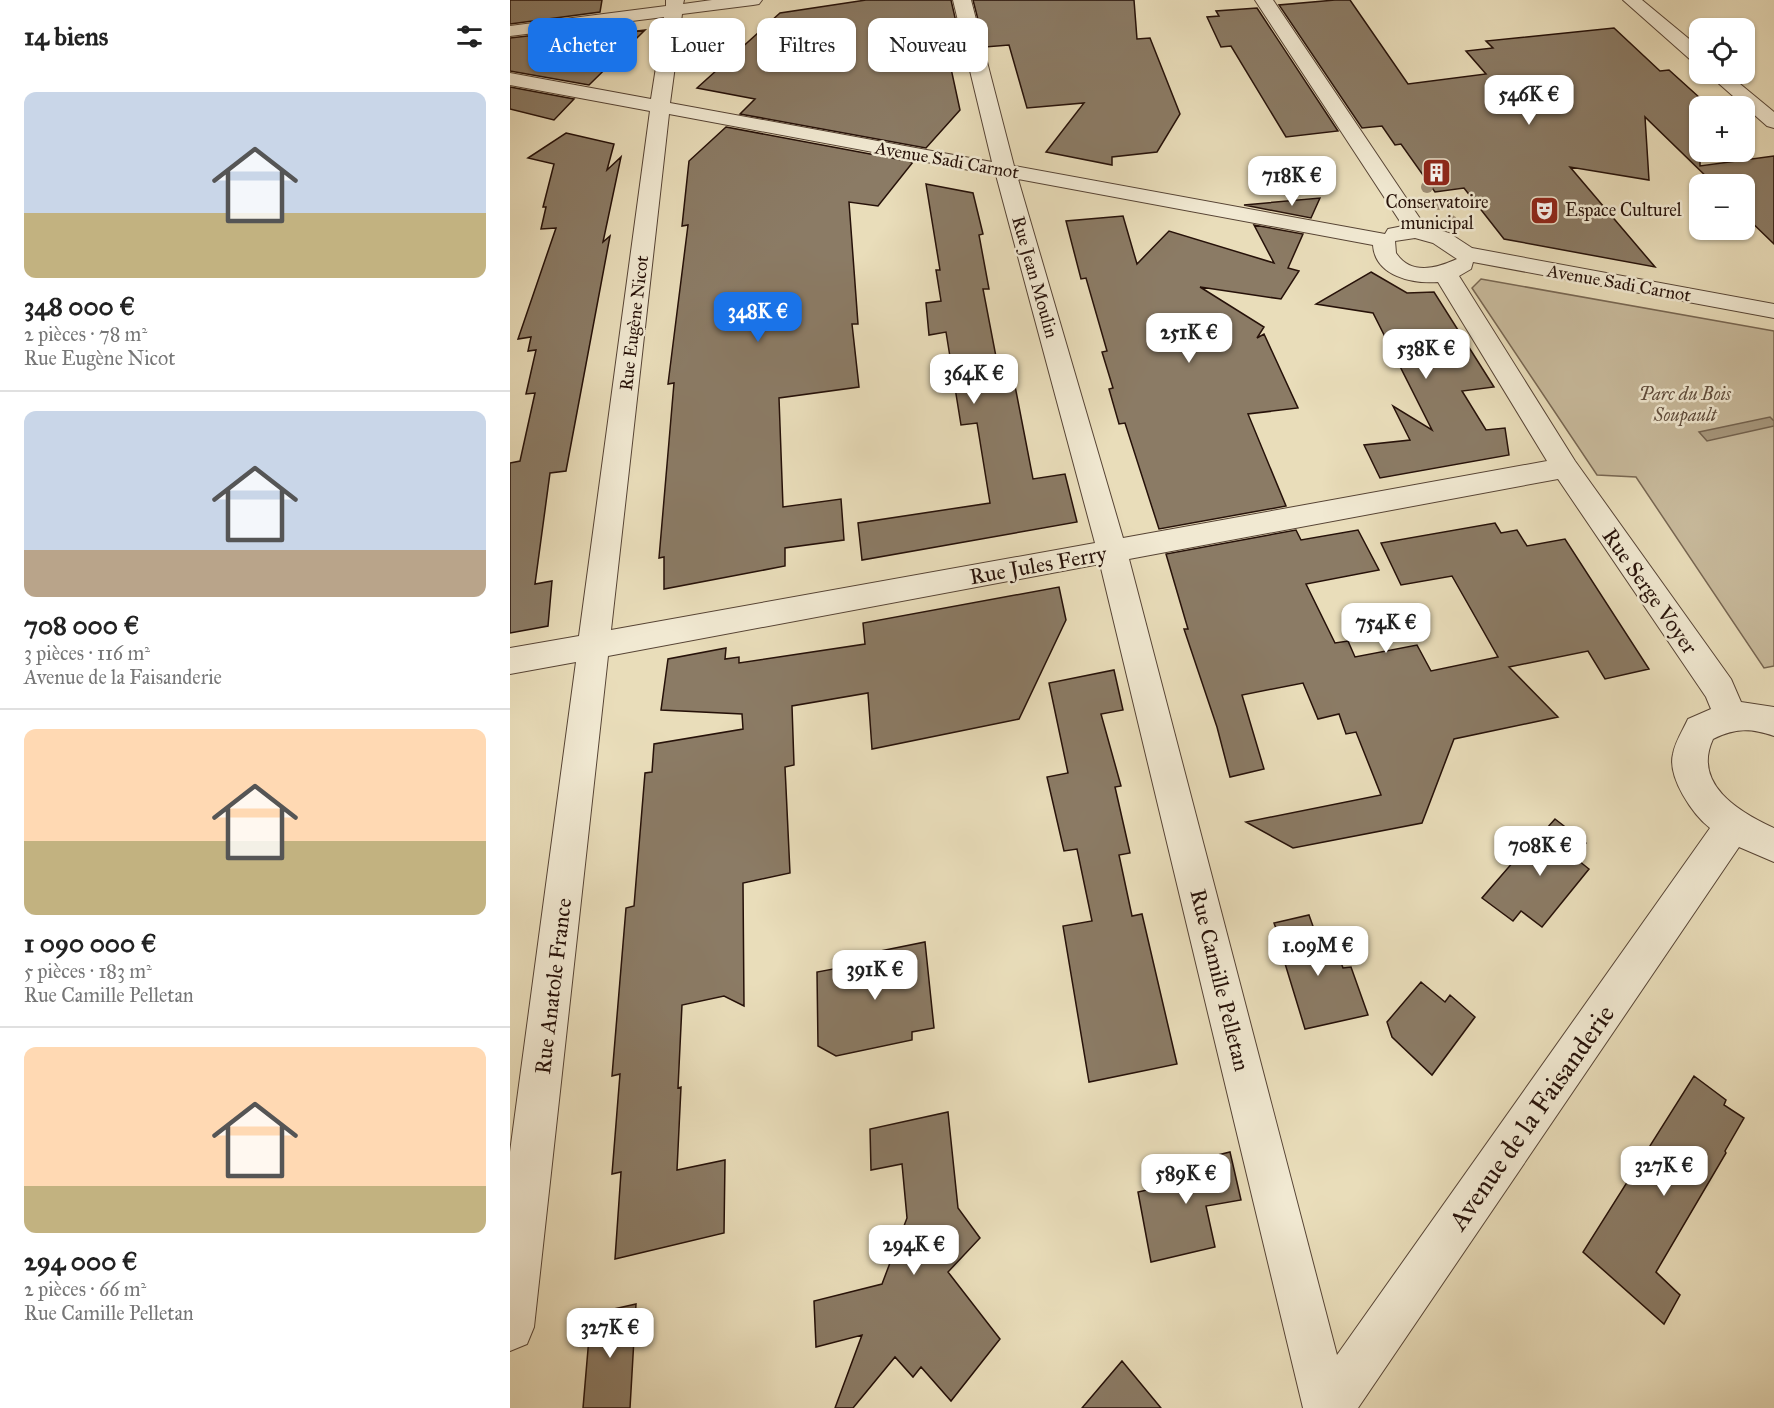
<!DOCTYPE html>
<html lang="fr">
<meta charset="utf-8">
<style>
:root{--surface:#fff;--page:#f6f6f6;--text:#222;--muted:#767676;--line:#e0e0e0;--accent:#1a73e8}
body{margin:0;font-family:"IM FELL Great Primer",serif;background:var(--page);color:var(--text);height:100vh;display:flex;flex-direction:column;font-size:22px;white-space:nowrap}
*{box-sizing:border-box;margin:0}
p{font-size:20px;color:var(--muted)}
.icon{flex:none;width:33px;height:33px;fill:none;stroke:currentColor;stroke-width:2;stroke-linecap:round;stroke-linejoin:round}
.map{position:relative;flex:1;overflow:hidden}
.panel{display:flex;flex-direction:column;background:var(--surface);width:510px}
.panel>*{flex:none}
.top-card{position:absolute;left:18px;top:18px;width:570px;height:54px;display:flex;gap:12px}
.tools{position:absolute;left:1179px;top:18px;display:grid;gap:12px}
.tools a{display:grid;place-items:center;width:66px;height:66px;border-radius:12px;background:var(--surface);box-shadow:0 2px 4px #0004;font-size:30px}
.price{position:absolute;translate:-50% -51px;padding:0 14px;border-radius:12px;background:#fff;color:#222;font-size:20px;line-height:39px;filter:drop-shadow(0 2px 3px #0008)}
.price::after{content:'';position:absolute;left:50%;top:36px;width:18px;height:14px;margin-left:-9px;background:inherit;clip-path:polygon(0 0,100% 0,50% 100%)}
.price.on{background:var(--accent);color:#fff}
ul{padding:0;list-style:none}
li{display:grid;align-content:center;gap:12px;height:318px;padding:0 24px}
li+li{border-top:2px solid var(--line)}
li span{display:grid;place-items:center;height:186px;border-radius:12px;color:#555}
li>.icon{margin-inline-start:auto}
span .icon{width:108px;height:108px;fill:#fffc;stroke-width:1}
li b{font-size:26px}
h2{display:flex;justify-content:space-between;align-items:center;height:72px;padding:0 24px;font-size:26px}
.pill{padding:0 21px;border-radius:12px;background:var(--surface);box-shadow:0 2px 4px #0004;font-size:21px;line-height:54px}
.pill.on{background:var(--accent);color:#fff}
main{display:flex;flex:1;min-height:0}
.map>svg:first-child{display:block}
</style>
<main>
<section class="panel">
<h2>14 biens<svg class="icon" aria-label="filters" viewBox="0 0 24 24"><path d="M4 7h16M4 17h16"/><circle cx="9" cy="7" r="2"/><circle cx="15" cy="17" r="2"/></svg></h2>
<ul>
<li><span style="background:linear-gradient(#c9d6e8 65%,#c2b280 0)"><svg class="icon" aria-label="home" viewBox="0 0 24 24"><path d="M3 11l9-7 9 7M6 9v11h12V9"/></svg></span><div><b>348 000 €</b><p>2 pièces · 78 m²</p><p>Rue Eugène Nicot</p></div></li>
<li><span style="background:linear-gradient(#c9d6e8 75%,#b9a48a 0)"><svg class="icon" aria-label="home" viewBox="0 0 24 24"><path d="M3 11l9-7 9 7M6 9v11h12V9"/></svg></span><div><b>708 000 €</b><p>3 pièces · 116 m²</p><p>Avenue de la Faisanderie</p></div></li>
<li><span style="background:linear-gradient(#ffd9b3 60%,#c2b280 0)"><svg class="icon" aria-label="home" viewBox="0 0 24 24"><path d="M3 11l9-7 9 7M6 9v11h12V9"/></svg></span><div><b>1 090 000 €</b><p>5 pièces · 183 m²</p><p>Rue Camille Pelletan</p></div></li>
<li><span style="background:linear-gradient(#ffd9b3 75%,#c2b280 0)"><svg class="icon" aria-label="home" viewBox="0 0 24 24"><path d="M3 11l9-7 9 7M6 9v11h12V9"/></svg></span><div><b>294 000 €</b><p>2 pièces · 66 m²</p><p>Rue Camille Pelletan</p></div></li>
</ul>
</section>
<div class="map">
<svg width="1264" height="1408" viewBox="0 0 1264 1408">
<rect width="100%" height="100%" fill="#e9ddba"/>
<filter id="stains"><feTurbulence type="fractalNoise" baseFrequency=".00333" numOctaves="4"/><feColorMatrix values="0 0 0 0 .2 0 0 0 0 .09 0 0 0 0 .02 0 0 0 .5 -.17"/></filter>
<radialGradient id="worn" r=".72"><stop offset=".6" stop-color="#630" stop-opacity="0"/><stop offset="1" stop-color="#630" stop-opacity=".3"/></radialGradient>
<!-- green -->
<path fill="#c8ba9c" stroke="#776652" stroke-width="1.5" d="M971,279L1264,331V666L1254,668L1126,477L1087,475L962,288Z"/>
<!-- water -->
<path fill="#a7987e" stroke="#73624f" stroke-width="1.5" d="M1260,417L1264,421V426L1197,441L1189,432Z"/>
<!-- building -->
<path fill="#8b7b65" stroke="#261109" stroke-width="1.5" d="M0,0H92L90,12L0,24Z
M356,0H441L452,48L437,50L450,110L416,148L230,114L245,99L187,88L270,13Z
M463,0H624L627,39L640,38L670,114L647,152L602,157V165L536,152L574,103L517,108L499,45L475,47Z
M825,0H840L898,84L976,74L956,51L983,48L976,41L1104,28L1150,71L1159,70L1190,98V166L1264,156V244L1234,215V184H1204L1135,117L1139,180L1060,167L1145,267L994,239L954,188L925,192L891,144L885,145L872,126L852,128L769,5Z
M747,8L828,131L776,137L721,46L711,47L697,17L709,16L706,11Z
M87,28L86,36L135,30L79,85L0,71V38Z
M0,87L64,99L44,120L0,109Z
M216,127L403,162L368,206L339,202L348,324H342L349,387L269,398L273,507L331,499L334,540L275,548V566L154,589V557L149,558L164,383L158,384L178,225L172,226L179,161Z
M56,133L104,144L97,170L111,157L93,242L100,236L56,471L40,473L25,584L42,581L38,626L0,633V463L10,461L25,393L16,394L26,350L18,351L21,337L8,339L46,228L31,229L36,207H33L44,164L18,158Z
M416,184L463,193L473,234L469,235L479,289H473L487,362L500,360L523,479L555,474L567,522L352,560L348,523L480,503L467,423L451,425L436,332L419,335L416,303L431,301L426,270H430Z
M810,198L801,218L734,205Z
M613,216L627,264L659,231L764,263L744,225L793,234L778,268L789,271L771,299L690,287L754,327L747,338L754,334L788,408L738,414L776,506L649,529L615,423L609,424L599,389L603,388L592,352L597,351L576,278L571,279L556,221Z
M861,272L897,293L924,292L984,387L952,391L976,430L995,428L999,455L870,478L854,445L900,440L883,406L922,430L863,313L806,304Z
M985,523L991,533L1007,530L1017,546L1055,539L1139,669L1095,679L1078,651L999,667L1048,717L944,739L912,823L783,848L736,822L871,795L846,732L836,734L829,714L808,719L793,683L732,695L754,769L720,777L707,727L674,629H678L656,554L786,530L791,540L848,530L869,570L796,584L825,643L838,641L845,657L907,645L921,671L988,657L942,576L891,585L871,543Z
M549,587L556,620L509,719L362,749L358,693L282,706L284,765L275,767L280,873L233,883L234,1006L214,996L172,1005L168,1088L171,1087L167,1170L215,1160L214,1233L105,1259L111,1172L102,1174L110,1074L102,1076L116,908L124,906L135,773L142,772L144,744L233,729L232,714L151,710L158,659L216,648L215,659L229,657V663L355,644L353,623Z
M604,670L613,710L591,714L611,786L605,787L620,853L609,855L622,916L632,914L667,1064L579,1082L553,926L582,921L567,849L554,851L537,777L558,773L539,683Z
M1045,819L1076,843L1064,857L1079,869L1032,927L1011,911L1003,921L972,898L1010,854L1013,855Z
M799,915L815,960L824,943L833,968L841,967L858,1015L795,1029L773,957L776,956L764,923Z
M415,942L424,1028L402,1032V1040L326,1056L308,1046L307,972L361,962L360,953Z
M911,982L935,1002L940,995L965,1017L922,1075L882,1037L877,1022Z
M1184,1076L1216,1100L1214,1105L1234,1118L1215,1151L1216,1153L1146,1272L1170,1295L1154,1324L1073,1252Z
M438,1112L448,1208L470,1238L438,1272L490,1339L441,1401L411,1367L403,1377L385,1357L343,1408H325L352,1335L306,1347L304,1301L372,1284L397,1218L392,1164L361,1170L360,1129Z
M720,1152L731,1200L696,1206L705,1247L641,1262L628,1192L650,1187L647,1170Z
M126,1304L120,1408H73L81,1314Z
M612,1361L651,1408H572Z"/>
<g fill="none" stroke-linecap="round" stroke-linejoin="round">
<defs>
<path id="street" d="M156,0H174L173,4L202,0H252L249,4L243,5L172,14L160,103L482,162L443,0H461L504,166L875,234L878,229L893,226L745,0H763L915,226L939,233L962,248L1264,304V318L963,262L961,269L949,276L1065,461L1221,679L1231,702L1264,707V736C1240,728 1226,728 1203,739C1182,784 1229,812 1264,828V862L1229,847L848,1408H793L590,564L98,656L24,1327L17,1344L0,1351V1152L66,662L0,674V648L69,636L140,111L0,85V73L141,99L154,17L0,36V26L156,6ZM159,114L486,175L585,543L101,630ZM508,179L863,245C865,276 902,284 928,282L1037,461L613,538ZM905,238L923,243L947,259C927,268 901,276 886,253L885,241ZM1048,479L1196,697L1201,709L1178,719C1173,730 1165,742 1163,754C1157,777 1183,815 1200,828L827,1355L619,559Z
M1113,0H1132L1190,48V63L1183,62Z
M1198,74H1218L1264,112V128L1257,126Z"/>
</defs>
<!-- street casing -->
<use href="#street" stroke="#574435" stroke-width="2"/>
<!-- street -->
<use href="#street" fill="#f1e9d2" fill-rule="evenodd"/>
</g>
<!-- trees -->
<g fill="#9d8d75">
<circle cx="917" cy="187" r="6"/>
<circle cx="929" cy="204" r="6"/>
<circle cx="941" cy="221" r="6"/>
</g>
<!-- icons -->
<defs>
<symbol id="building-square" viewBox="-11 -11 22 22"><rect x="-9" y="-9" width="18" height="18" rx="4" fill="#8f2418" stroke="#f1e9d2"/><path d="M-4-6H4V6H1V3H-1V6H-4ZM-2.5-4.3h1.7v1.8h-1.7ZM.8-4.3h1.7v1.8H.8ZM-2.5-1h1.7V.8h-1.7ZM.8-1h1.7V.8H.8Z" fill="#fff"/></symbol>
<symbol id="theatre-square" viewBox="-11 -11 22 22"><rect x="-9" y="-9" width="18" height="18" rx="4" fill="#8f2418" stroke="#f1e9d2"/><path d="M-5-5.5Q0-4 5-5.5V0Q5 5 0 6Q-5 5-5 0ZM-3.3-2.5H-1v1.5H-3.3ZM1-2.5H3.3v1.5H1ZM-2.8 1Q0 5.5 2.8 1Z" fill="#fff"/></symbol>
</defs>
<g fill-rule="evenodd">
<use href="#building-square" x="910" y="156" width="33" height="33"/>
<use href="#theatre-square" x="1018" y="194" width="33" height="33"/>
</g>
<g text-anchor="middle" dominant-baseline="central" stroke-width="5" stroke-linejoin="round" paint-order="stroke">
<!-- far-street labels -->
<g font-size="18" fill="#261109" stroke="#f1e9d2">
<text transform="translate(437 160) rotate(10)">Avenue Sadi Carnot</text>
<text transform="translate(525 277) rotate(74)">Rue Jean Moulin</text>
<text transform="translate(1109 283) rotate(10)">Avenue Sadi Carnot</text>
<text transform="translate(124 323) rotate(-83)">Rue Eugène Nicot</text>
</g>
<!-- far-poi labels -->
<g font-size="18" fill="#261109" stroke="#f1e9d2">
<text x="927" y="202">Conservatoire<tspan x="927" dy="21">municipal</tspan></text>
<text x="1055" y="210" text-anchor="start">Espace Culturel</text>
</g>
<!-- far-park labels -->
<g font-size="18" font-style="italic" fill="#5f4c3c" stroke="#f1e9d2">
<text x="1175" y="394">Parc du Bois<tspan x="1175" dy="21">Soupault</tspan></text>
</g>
<!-- street labels -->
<g font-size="22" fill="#261109" stroke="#f1e9d2">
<text transform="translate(528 565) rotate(-10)">Rue Jules Ferry</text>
<text transform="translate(1140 591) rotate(55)">Rue Serge Voyer</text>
<text transform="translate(710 980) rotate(76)">Rue Camille Pelletan</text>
<text transform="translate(43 986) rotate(-83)">Rue Anatole France</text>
</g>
<!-- near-street labels -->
<g font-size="27" fill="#261109" stroke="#f1e9d2">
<text transform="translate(1021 1117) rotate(-55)">Avenue de la Faisanderie</text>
</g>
</g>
<rect width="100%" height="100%" filter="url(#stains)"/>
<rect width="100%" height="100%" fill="url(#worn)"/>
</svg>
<div class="tools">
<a><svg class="icon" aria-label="locate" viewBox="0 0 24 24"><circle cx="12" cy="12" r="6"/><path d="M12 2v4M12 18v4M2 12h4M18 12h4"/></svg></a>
<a>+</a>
<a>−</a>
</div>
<b class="price" style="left:1019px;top:126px">546K €</b>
<b class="price" style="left:782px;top:207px">718K €</b>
<b class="price on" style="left:248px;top:343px">348K €</b>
<b class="price" style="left:679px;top:364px">251K €</b>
<b class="price" style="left:916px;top:380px">538K €</b>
<b class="price" style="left:464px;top:405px">364K €</b>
<b class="price" style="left:876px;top:654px">754K €</b>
<b class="price" style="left:1030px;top:877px">708K €</b>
<b class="price" style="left:808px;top:977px">1.09M €</b>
<b class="price" style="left:365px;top:1001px">391K €</b>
<b class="price" style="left:1154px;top:1197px">327K €</b>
<b class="price" style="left:676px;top:1205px">589K €</b>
<b class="price" style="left:404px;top:1276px">294K €</b>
<b class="price" style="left:100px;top:1359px">327K €</b>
<div class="top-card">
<a class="pill on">Acheter</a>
<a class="pill">Louer</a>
<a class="pill">Filtres</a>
<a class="pill">Nouveau</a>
</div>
</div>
</main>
